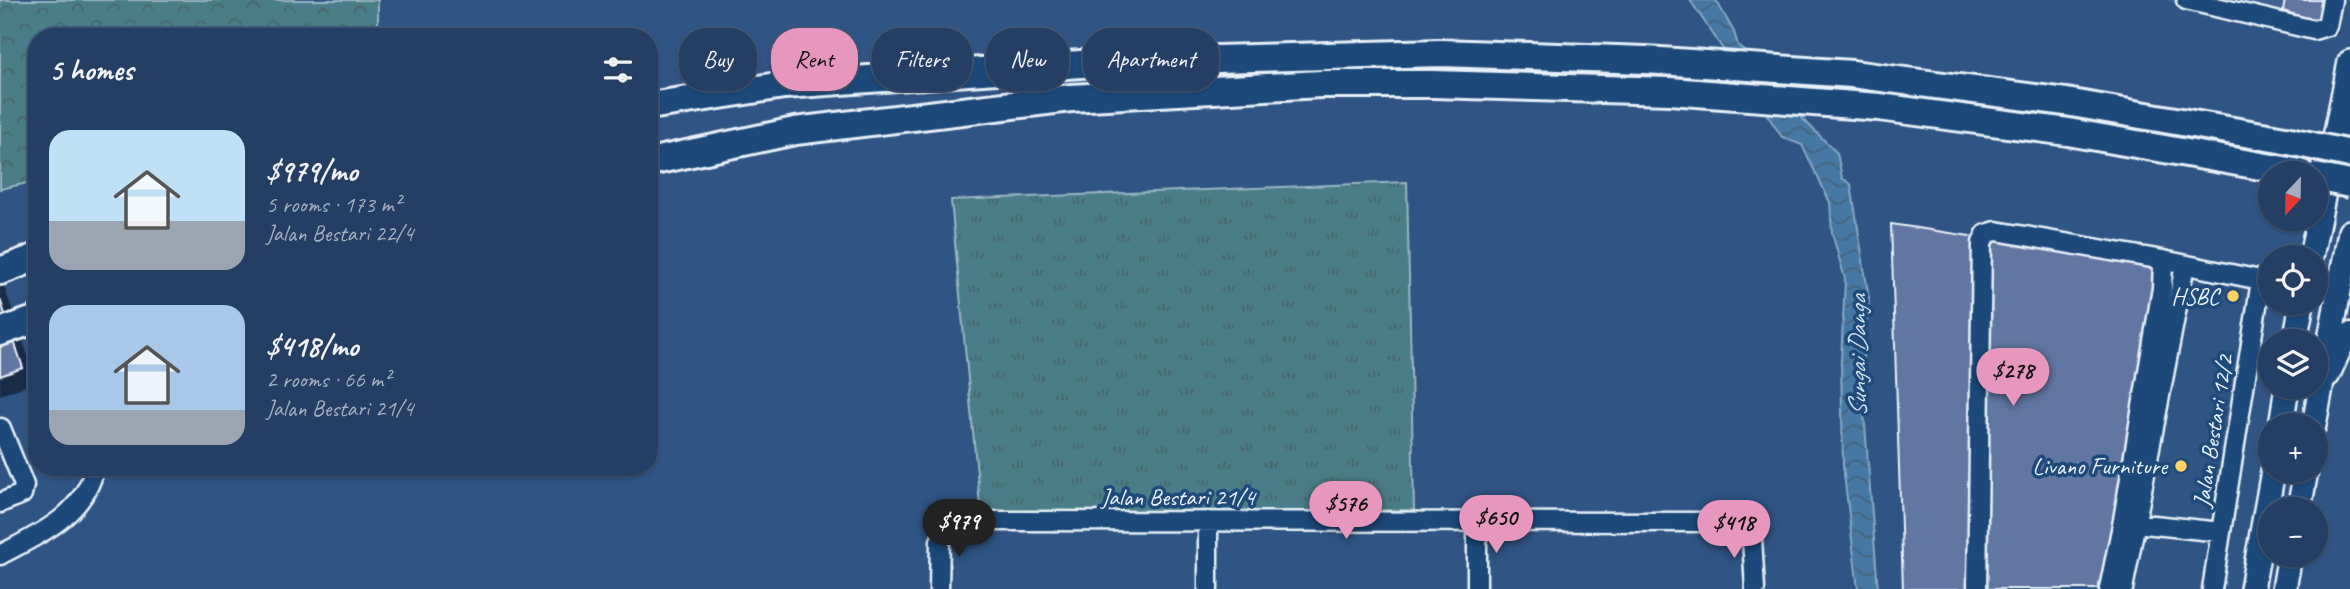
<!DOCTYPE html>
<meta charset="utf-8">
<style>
:root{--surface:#243f63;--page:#304a6c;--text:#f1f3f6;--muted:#a3afbe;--line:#415878;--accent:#e797bd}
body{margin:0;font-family:Caveat,sans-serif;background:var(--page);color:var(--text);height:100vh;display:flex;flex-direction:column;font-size:26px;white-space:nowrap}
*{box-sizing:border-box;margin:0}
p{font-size:23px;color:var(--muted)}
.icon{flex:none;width:38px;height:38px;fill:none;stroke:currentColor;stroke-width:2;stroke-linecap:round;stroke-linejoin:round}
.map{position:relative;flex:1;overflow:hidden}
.panel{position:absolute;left:28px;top:28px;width:630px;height:448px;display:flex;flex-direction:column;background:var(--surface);border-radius:28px;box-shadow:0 2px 5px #0004,0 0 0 2px var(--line)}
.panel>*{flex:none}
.hud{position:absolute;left:679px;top:28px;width:665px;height:63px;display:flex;gap:14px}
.needle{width:46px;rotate:202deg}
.controls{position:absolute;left:2258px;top:161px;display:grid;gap:14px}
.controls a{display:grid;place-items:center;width:70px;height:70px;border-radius:50%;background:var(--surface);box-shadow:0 2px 5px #0004,0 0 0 2px var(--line);font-size:35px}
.price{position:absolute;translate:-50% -60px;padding:0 16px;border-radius:24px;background:var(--accent);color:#111;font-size:23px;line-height:46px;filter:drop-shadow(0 2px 4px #0008)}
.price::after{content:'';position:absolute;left:50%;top:42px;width:21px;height:16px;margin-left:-10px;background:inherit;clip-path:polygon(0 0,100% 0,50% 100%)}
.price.selected{background:#222;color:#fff}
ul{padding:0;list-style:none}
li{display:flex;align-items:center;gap:21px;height:175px;padding:0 21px}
li span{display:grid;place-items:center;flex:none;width:196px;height:140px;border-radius:21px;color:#555}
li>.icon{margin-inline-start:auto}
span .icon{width:84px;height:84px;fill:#fffc;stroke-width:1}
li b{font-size:30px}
h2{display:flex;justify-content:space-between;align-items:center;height:84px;padding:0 21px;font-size:30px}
.pill{padding:0 24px;border-radius:28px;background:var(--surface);box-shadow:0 2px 5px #0004,0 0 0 2px var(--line);font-size:24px;line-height:63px}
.pill.selected{background:var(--accent);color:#111}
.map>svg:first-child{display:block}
</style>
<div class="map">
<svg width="2350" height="589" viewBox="0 0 2350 589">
<defs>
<pattern id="forest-crowns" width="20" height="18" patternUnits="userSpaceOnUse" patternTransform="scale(1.75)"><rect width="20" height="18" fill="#4b7d88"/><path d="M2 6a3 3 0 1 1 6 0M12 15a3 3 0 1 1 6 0" fill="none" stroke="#49656c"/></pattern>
<pattern id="park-tufts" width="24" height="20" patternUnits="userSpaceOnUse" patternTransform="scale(1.75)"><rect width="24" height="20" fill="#4b7d88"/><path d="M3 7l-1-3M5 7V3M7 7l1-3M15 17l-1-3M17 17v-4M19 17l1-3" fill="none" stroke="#49656c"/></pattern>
<pattern id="water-waves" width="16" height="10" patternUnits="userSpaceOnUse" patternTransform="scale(1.75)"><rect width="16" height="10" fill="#4678a3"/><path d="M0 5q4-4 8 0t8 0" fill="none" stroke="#46627b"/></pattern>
</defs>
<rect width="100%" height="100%" fill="#305484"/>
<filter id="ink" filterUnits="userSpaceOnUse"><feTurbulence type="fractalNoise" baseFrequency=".0143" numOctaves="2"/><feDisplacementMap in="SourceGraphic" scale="14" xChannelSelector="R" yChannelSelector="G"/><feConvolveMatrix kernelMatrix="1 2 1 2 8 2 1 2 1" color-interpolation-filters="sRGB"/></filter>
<g filter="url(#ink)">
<!-- built -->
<path fill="#42618f" d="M2162,0H2338L2331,36Z"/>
<!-- forest -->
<path fill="url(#forest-crowns)" stroke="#9ab7c0" stroke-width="2" d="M0,0H378V37H37V181L0,189Z"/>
<!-- park -->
<path fill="url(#park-tufts)" stroke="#9ab7c0" stroke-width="2" d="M1407,182L1414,510L981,516L951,200Z"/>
<!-- water -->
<path fill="url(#water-waves)" stroke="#87a8c5" stroke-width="2" d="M1690,0H1716L1734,32L1738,45L1804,120L1837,153L1842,178L1851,184L1869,299L1861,375L1878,589H1858L1843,466L1841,361L1845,279L1832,233L1830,202L1802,145L1782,137Z"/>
<!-- shadow -->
<path fill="#0007" d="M2287,0H2342L2338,34L2296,22L2285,11Z
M2159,266L2173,281L2121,589H1904Z
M0,274L37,382L0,395Z"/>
<!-- building -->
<path fill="#6276a2" stroke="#e8f1f8" stroke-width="2" d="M2285,0H2330L2327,24L2283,11Z
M1891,224L2159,265L2105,589H1903Z
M0,299L23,368L0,376Z"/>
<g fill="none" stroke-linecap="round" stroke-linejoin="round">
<defs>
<path id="minor" d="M2186,0L2314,30L2327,26L2332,0
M2330,376L2350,332
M0,503L22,494L24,485L1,428
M1208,521V589
M2135,523L2221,532
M0,555C39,534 84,516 95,467
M939,589L940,541L953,521L1740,522L1752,538L1755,589
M1477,589V522
M1977,589L1982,243L1986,234L1996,231L2163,260L2270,282
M2109,589L2123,520L2162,288L2163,260
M2123,589L2185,265
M2212,589L2261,281"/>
<path id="major" d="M2311,257L2350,62
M2295,341L2302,303
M2281,425L2287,387
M2314,425L2350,232
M2299,509L2306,471
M2252,589L2273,471
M2284,589L2290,555"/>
<path id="highway" d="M649,106L784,85L1109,62L1441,53L1646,60L1852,74L2066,102L2285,140
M649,162L795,131L1071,98L1321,84H1433L1670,91L1879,107L2068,132L2300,173
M0,271L37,257
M0,332L37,319"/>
</defs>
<!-- minor casing -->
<use href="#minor" stroke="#e8f1f8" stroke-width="23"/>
<!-- major casing -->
<use href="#major" stroke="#e8f1f8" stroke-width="28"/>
<!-- highway casing -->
<use href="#highway" stroke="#e8f1f8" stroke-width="32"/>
<!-- minor -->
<use href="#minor" stroke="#1f4a7a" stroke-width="18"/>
<!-- major -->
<use href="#major" stroke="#1f4a7a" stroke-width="23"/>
<!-- highway -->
<use href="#highway" stroke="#1f4a7a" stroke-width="26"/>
<defs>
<path id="highway-bridge" d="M2285,140L2350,154
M2315,177L2350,184"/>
</defs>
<!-- highway-bridge casing -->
<use href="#highway-bridge" stroke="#e8f1f8" stroke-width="32" stroke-linecap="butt"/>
<!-- highway-bridge -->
<use href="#highway-bridge" stroke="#1f4a7a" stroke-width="26"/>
</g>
</g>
<!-- markers -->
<g fill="#ffd166" stroke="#1f4a7a" stroke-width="2.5">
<circle cx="2233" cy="296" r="7"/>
<circle cx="2181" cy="466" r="7"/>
</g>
<g text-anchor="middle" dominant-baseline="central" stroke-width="7" stroke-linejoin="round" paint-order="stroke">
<!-- poi labels -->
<g font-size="24" fill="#e8f1f8" stroke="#1f4a7a" text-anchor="end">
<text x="2219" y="296">HSBC</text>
<text x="2167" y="466">Livano Furniture</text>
</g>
<!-- street labels -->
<g font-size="24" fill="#e8f1f8" stroke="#1f4a7a">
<text transform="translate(2213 431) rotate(-81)">Jalan Bestari 12/2</text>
<text x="1178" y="497">Jalan Bestari 21/4</text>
</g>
<!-- water labels -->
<g font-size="26" font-style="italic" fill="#d0dfeb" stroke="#1f4a7a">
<text transform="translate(1857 356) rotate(-90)">Sungai Danga</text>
</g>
</g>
</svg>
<div class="controls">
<a><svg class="needle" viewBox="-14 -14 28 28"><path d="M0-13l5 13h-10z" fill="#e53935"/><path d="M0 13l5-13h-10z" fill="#a3afbe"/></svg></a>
<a><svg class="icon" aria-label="locate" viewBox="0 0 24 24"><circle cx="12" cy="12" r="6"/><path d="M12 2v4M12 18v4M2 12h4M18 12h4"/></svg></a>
<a><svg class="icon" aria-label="layers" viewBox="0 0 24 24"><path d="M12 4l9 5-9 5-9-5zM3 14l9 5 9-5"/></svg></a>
<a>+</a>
<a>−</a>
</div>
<b class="price" style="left:2013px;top:408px">$278</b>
<b class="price" style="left:1346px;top:541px">$576</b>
<b class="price" style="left:1496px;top:555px">$650</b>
<b class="price selected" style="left:959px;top:559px">$979</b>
<b class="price" style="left:1734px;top:560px">$418</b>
<div class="hud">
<a class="pill">Buy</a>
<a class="pill selected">Rent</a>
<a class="pill">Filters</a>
<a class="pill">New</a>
<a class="pill">Apartment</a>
</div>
<section class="panel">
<h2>5 homes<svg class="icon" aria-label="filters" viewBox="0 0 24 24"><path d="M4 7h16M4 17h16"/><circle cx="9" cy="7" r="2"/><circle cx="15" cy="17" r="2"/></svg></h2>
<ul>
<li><span style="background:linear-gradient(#bfe0f5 65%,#9aa5b1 0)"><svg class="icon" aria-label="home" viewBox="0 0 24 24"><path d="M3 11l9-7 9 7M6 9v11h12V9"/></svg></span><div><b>$979/mo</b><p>5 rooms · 173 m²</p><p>Jalan Bestari 22/4</p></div></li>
<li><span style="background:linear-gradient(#a9c7e8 75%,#9aa5b1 0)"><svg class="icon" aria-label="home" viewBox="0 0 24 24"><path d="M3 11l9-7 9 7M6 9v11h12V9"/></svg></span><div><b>$418/mo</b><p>2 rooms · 66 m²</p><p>Jalan Bestari 21/4</p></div></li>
</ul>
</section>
</div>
